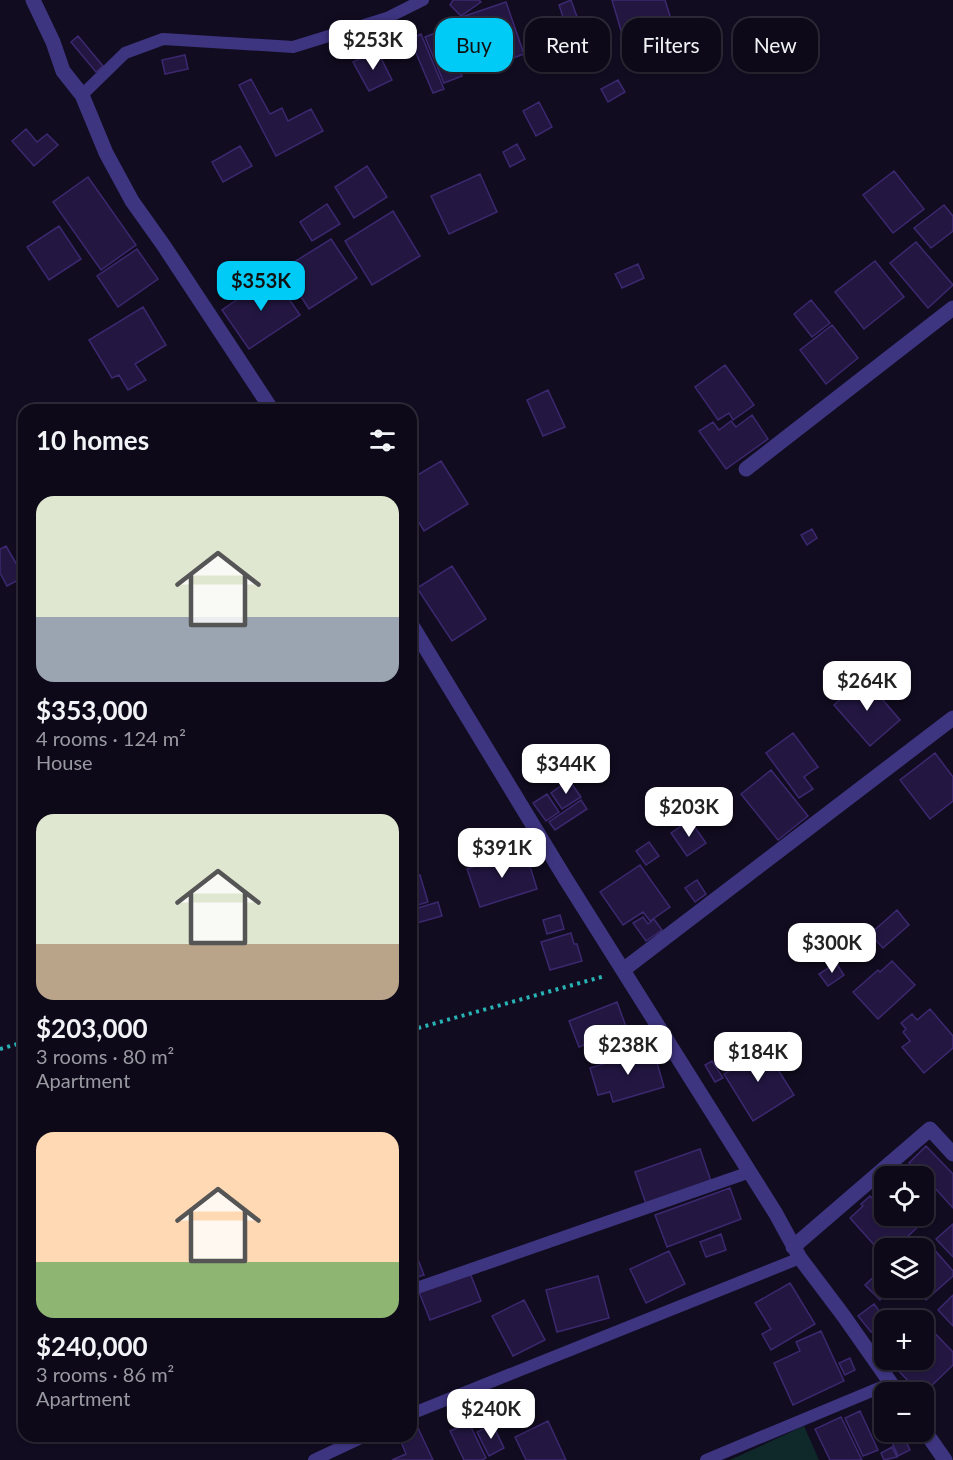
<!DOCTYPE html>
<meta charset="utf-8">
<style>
:root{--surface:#0d0918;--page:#161221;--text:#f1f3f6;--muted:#9a9aa2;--line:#2d2a37;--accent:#00cbf6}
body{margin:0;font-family:Lato,sans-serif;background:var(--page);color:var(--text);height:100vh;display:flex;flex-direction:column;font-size:22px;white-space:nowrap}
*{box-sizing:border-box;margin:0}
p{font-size:20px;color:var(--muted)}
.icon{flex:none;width:33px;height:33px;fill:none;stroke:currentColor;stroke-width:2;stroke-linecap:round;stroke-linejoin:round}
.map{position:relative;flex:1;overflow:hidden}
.drawer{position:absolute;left:18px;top:404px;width:399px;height:1038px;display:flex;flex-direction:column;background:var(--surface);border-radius:18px;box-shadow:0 2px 4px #0004,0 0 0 2px var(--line)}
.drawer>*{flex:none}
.top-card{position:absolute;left:435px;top:18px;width:428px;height:54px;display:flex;gap:12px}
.tools{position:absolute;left:874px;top:1166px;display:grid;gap:12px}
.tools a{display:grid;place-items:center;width:60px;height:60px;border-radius:12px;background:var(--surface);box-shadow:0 2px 4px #0004,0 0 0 2px var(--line);font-size:30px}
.price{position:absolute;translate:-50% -51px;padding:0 14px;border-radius:12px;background:#fff;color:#222;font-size:20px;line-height:39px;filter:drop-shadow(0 2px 3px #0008)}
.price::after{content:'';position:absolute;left:50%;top:36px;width:18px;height:14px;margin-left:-9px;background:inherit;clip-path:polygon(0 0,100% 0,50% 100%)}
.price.on{background:var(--accent);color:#111}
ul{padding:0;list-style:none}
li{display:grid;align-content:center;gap:12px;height:318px;padding:0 18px}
li span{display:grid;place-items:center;height:186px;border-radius:18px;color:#555}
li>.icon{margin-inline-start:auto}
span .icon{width:108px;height:108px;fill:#fffc;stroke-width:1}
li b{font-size:26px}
h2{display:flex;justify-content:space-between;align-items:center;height:72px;padding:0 18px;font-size:26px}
.pill{padding:0 21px;border-radius:18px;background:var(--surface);box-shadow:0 2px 4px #0004,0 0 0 2px var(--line);font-size:21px;line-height:54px}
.pill.on{background:var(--accent);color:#111}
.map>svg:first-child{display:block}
</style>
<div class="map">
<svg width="953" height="1460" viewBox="0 0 953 1460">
<rect width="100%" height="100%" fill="#110c20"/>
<!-- green -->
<path fill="#0f292b" d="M804,1426L819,1460H730Z"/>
<!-- building -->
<path fill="#231742" stroke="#3c286f" stroke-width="1.5" d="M453,0H479L481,2L461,16L450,5Z
M571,0L580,25L567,29L559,5Z
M612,0H665L671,19L622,34Z
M506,2L524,54L499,63L494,48L471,55L459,18Z
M443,30L462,76L444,83L425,37Z
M421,34L444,89L433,93L410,39Z
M78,36L103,66L96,72L71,42Z
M377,50L392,80L369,91L353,62Z
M185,55L188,69L165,74L162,60Z
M251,79L270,114L282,108L288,121L311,109L323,131L276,156L239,85Z
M618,80L625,92L608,102L601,89Z
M539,102L552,127L536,136L523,111Z
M26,129L37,142L47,134L58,145L34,166L12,141Z
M517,144L525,159L510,167L503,152Z
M240,146L252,166L223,182L212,162Z
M367,166L387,197L354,218L335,187Z
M894,171L924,209L893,233L863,195Z
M480,174L497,212L449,234L431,196Z
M88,177L136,245L101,270L53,202Z
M327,204L340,224L312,241L300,222Z
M944,205L953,216V231L931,248L914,228Z
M393,211L420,256L372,285L345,241Z
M59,226L81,259L49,280L27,247Z
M331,239L357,278L309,309L283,269Z
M916,242L953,285L928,308L890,263Z
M137,249L158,279L118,307L97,276Z
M875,261L904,297L864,329L835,292Z
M638,264L644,278L622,288L615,274Z
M273,275L300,315L249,349L222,310Z
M811,300L830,323L812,337L794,314Z
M143,307L166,345L135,364L146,380L128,390L119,375L112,378L89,340Z
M832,325L858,358L826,384L800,350Z
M725,365L754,405L733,420L729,413L718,420L695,387Z
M548,390L565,427L543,436L527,400Z
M752,415L768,439L726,469L699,431L713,422L719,430L731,421L736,427Z
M441,461L468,504L424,531L411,509V479Z
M812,529L817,538L807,545L801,535Z
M6,546L24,577L7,586L0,573V549Z
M452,566L486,619L452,641L417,588Z
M864,678L900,720L870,746L834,705Z
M793,733L818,767L804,777L813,789L799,798L766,753Z
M935,753L953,777V801L930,819L900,780Z
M771,770L808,816L778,840L741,794Z
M569,780L581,797L562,809L551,793Z
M547,794L559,812L546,821L533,803Z
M581,800L587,809L555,830L549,822Z
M690,820L706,843L687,856L671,833Z
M649,842L659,856L646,865L636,851Z
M411,850L418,872L411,874Z
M525,850L537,889L480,907L467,869Z
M640,865L670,907L650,921L643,912L623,925L600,892Z
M420,875L428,902L411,907V878Z
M697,880L706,894L695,902L685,888Z
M438,902L442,916L413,924L411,910Z
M897,910L909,925L883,948L870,934Z
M560,915L564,929L547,934L543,920Z
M643,917L648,924L654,919L662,930L646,941L633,923Z
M571,933L574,944H577L582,961L550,970L541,942Z
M892,961L915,985L878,1019L853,992L878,970L880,972Z
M836,963L844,975L828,986L819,974Z
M617,1002L628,1032L632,1030L637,1044L606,1056L604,1052L597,1055L591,1042L579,1047L569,1021Z
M930,1009L953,1036V1048L924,1073L902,1047L910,1041L903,1032L906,1029L901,1023L912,1014L917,1020Z
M789,1032L799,1049L785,1057L775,1041Z
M653,1049L664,1087L613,1102L610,1092L598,1095L590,1068Z
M765,1049L794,1095L753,1121L724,1074L741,1064L739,1058L742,1053L747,1050H752L756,1054Z
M712,1061L723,1078L715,1082L705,1065Z
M926,1146L953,1174V1208L924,1176L909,1163Z
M700,1149L711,1181L646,1204L635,1172Z
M885,1187V1215H911L920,1225L895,1248H885V1257L850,1218L863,1206L861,1204L870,1196L872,1198Z
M730,1188L741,1219L667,1247L655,1215Z
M953,1224V1257L936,1239Z
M721,1234L726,1250L706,1257L700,1242Z
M925,1239L953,1271V1276L926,1300L914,1287H924V1248H915Z
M411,1241L424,1275L411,1279Z
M669,1251L685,1284L646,1303L630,1269Z
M885,1266V1287H894L880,1300L865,1285Z
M470,1273L481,1301L430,1320L419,1292Z
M598,1276L609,1318L557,1332L546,1290Z
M790,1283L815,1324L771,1350L762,1334L771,1329L755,1303Z
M953,1295V1326L938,1310Z
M524,1300L545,1340L513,1356L492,1316Z
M874,1304L886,1320L871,1332L858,1316Z
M924,1322L953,1352V1365L924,1393L919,1392L887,1359H924Z
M821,1331L844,1381L793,1405L774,1363L800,1351L796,1342Z
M850,1358L855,1370L845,1375L839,1363Z
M860,1411L878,1450L863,1456L845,1418Z
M841,1417L862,1460H830L815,1429Z
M548,1421L566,1460H526L515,1437Z
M469,1423L486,1458L482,1460H464L450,1431Z
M493,1425L504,1448L489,1456L477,1432Z
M418,1428L433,1460H392L406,1454L399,1437L411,1436V1431Z
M901,1431L910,1450L898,1456L889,1436Z
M892,1447L897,1457L884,1460L881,1453Z"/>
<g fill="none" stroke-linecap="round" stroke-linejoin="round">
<!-- path -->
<path stroke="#29b3b5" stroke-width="4" stroke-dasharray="3 4.5" stroke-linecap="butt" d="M411,1030L605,976
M0,1049L24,1042"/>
<!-- lane -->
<path stroke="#3e3581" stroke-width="12" d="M82,95L125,53L163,39L293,47L387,18L423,0
M411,1290L750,1172
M411,1414L800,1258
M314,1460L365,1436
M706,1460L891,1383"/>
<!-- street -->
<path stroke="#3e3581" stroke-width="15" d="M33,0L53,42L63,71L82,95L106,153L132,201L164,246L272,410
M746,469L953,308
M411,624L565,878L776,1214L800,1258L843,1315L897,1392
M623,970L953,718
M793,1247L930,1129L953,1154
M924,1430L945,1460"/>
</g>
</svg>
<div class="tools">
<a><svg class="icon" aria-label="locate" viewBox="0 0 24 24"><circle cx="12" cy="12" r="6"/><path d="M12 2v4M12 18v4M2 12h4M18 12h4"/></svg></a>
<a><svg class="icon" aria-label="layers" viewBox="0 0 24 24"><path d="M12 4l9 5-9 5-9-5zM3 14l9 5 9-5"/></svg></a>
<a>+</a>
<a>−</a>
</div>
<b class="price" style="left:373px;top:71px">$253K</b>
<b class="price on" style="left:261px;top:312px">$353K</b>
<b class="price" style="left:867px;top:712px">$264K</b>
<b class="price" style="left:566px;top:795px">$344K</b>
<b class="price" style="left:689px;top:838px">$203K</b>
<b class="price" style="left:502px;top:879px">$391K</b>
<b class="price" style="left:832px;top:974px">$300K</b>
<b class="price" style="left:628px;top:1076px">$238K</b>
<b class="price" style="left:758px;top:1083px">$184K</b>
<b class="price" style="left:491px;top:1440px">$240K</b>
<div class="top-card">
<a class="pill on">Buy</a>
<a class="pill">Rent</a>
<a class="pill">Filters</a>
<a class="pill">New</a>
</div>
<section class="drawer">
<h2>10 homes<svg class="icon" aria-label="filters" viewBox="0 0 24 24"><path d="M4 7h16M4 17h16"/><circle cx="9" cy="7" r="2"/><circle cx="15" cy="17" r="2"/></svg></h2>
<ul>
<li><span style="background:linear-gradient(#dfe7d0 65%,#9aa5b1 0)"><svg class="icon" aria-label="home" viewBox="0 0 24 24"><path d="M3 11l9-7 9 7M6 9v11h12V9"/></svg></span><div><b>$353,000</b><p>4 rooms · 124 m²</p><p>House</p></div></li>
<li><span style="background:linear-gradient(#dfe7d0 70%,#b9a48a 0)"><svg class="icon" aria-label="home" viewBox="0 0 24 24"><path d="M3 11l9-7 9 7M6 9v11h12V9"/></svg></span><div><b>$203,000</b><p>3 rooms · 80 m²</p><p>Apartment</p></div></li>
<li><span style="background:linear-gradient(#ffd9b3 70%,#8fb573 0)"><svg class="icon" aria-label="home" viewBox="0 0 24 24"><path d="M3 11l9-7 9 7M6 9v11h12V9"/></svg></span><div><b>$240,000</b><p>3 rooms · 86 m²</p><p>Apartment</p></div></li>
</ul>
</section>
</div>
